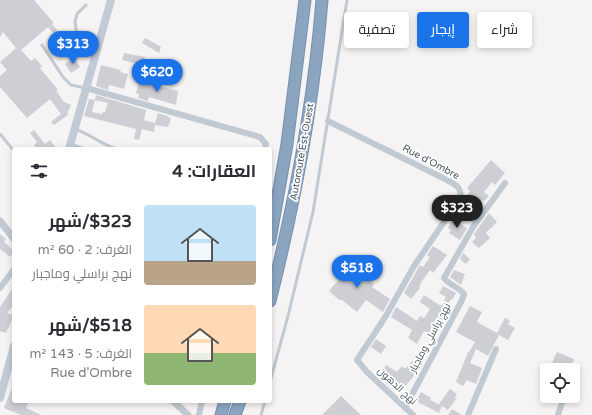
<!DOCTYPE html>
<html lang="ar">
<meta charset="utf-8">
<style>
:root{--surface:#fff;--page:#f7f7f7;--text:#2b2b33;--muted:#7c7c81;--accent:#1a73e8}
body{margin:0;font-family:"Varela Round",Cairo,sans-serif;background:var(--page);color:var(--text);direction:rtl;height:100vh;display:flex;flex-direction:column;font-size:15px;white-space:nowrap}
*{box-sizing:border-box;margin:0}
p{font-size:13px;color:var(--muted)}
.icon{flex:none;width:22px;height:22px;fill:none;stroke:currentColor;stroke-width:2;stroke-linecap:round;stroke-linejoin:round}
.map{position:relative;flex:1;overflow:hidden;direction:ltr}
.panel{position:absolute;left:12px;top:147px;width:260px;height:256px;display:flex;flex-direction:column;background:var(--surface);border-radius:4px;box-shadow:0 2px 6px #0003;direction:rtl}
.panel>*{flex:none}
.guide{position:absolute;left:284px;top:12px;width:248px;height:36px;direction:rtl;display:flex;gap:8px}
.fabs{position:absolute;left:540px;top:363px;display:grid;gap:8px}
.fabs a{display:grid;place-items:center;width:40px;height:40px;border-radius:4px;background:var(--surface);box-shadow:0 2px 6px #0003;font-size:20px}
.price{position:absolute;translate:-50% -34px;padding:0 9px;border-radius:14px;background:var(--accent);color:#fff;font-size:13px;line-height:26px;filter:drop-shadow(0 1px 2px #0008)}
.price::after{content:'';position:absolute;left:50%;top:24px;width:12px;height:9px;margin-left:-6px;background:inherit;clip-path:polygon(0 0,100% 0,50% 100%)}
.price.on{background:#222;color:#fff}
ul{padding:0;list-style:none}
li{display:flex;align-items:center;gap:12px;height:100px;padding:0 16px}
li span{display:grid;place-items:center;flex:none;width:112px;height:80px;border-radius:4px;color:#555}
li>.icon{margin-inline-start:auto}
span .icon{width:48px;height:48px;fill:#fffc;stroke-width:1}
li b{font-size:17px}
h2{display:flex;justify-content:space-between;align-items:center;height:48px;padding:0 16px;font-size:17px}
.chip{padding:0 14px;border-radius:4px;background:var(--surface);box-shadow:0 2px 6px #0003;font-size:14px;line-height:36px}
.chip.on{background:var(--accent);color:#fff}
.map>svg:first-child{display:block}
</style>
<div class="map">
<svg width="592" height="415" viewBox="0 0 592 415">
<rect width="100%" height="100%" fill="#f5f3f3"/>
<!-- building -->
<path fill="#cdcfd5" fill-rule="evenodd" d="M0,0H34L54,23L52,24L72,48L67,52L62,45L57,50L53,45L59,40L48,27L21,50L31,61L35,58L42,66L40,68L58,90L56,91L64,102L71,105L67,114L68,115L54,125L51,122L61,114L50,99L27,118L0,87V76L7,70L0,62L16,48L3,32L0,37Z
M145,38L161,47L159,53L142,43Z
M124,53L145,57L143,65L122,60Z
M74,57L80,67L71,73L65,64Z
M101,65L121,70L120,72L128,74L124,89L109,85L108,90L96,86Z
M139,81L178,91L176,105L149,97L148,101L138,98L139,94L136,93Z
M96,95L146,110L144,120L155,123L158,113L168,116L167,117L171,118L168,127L155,125L154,132L142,129L139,140L134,139L136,129L84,116L89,99L95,100ZM95,100L108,103L105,112H103L102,114L92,112Z
M34,130L45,144L50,140L57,149H37L34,145L37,142L30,133Z
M491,160L505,173L495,185L492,182L484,192L489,196L484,201L482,200L478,205L471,201L465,210L460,207L470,191L467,188Z
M489,213L497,222L486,233L490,238L479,248L472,242L476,238L474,234Z
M453,219L467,228L460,240L449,233L451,230L448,228Z
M0,234L6,239L4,242L14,251L10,257L0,249Z
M433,246L447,255L433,273L430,270L422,281L419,288H420L411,299L404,293L420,265L423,267L430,257L427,255Z
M463,253L470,259L466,264L460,259Z
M347,260L356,268L360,264L364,268L359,272L374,284L372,287L390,299L383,312L366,300L357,312L342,300H339L329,291L343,275L339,271Z
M454,270L465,274L461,285L450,277Z
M14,286V304L7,313L14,316L6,333L0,331V307Z
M443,286L456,293L452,300L451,299L443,313L446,315L442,320L437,317L431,329L433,330L431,335L424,331L417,344L408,338L412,330L391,317L396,307L417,321L420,316L424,318L430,309L420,302L424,295L441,306L446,297L439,293Z
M470,306L482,312L477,322L497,333L505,318L510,321L508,324L515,328L508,340L499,335L488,356L476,349L470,363L482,368L476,384L467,380L463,386L456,382L468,352H469L475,342L456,332Z
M376,339L386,346L381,354L371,347Z
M557,352L574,359L570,368L558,364V366L552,363Z
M412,361L420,368L399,394L379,377L386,365L397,372L402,366L405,369Z
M14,383V401H29L26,408L41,415H21L4,408Z
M450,389L457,394L455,398L456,399L448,410L439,404Z
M421,392L431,398L430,400L442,406L439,413L416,401Z
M341,396L346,401L361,415H322Z
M452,409L462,415H448Z"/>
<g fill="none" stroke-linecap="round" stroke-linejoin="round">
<defs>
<path id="motorway" d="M270,240L287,144L305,0
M270,301C295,202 314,102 322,0
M221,415L225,401
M235,415L240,401"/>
</defs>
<!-- motorway casing -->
<use href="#motorway" stroke="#7690ad" stroke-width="13"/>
<!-- service -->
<path stroke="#c1cad2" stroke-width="3" d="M86,5L77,14L75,22L77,35L86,46L97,49
M42,45L63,77L71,85L85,88
M75,129C90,134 102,145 117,149
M0,134L14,151
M70,144L85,149
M270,382L288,316L313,212L347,0
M261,415L265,401"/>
<!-- minor -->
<path stroke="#c1cad2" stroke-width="6" d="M86,88L260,137L266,144L265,149
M328,121L443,178C453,184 460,184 461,197L414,266L384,319L357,360L367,372L413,415
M0,288L14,269
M405,408L462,300L464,294C459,287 449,285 444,278L473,227L505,183
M199,415L202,401
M468,415L496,349
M558,415L564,396"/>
<!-- tertiary -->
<path stroke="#c1cad2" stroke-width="7" d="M0,221L14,239
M173,401L188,415"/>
<!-- secondary -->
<path stroke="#c1cbd6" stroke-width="8" d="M69,149L111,0
M0,398L14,346"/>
<!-- motorway -->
<use href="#motorway" stroke="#8ba5c1" stroke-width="11"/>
</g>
<g text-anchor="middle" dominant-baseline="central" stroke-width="3.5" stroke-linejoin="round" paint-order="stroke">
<!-- street labels -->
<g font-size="10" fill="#4a5661" stroke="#fff">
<text transform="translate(302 152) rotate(-80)">Autoroute Est-Ouest</text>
<text transform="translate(431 162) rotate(28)">Rue d'Ombre</text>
<text transform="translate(430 338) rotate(-62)">نهج براسلي وماجبار</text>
<text transform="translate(397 386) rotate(43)">نهج الدهون</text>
</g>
</g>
</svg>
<div class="fabs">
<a><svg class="icon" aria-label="locate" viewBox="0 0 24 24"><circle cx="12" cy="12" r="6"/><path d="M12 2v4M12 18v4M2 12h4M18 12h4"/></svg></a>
</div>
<b class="price" style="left:73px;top:65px">$313</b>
<b class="price" style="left:157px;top:93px">$620</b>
<b class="price on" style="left:457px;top:229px">$323</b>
<b class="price" style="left:357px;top:289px">$518</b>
<div class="guide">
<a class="chip">شراء</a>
<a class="chip on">إيجار</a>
<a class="chip">تصفية</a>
</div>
<section class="panel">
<h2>العقارات: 4<svg class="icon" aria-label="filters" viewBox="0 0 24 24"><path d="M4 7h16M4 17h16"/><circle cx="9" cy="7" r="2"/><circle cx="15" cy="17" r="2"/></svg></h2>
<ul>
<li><span style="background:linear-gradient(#bfe0f5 70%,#b9a48a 0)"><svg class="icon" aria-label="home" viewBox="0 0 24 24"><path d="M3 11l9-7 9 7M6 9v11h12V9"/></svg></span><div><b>$323/شهر</b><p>الغرف: 2 · 60 m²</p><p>نهج براسلي وماجبار</p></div></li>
<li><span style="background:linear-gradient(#ffd9b3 60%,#8fb573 0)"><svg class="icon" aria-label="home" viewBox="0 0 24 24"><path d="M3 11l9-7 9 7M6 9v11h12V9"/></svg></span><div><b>$518/شهر</b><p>الغرف: 5 · 143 m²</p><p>Rue d'Ombre</p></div></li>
</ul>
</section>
</div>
